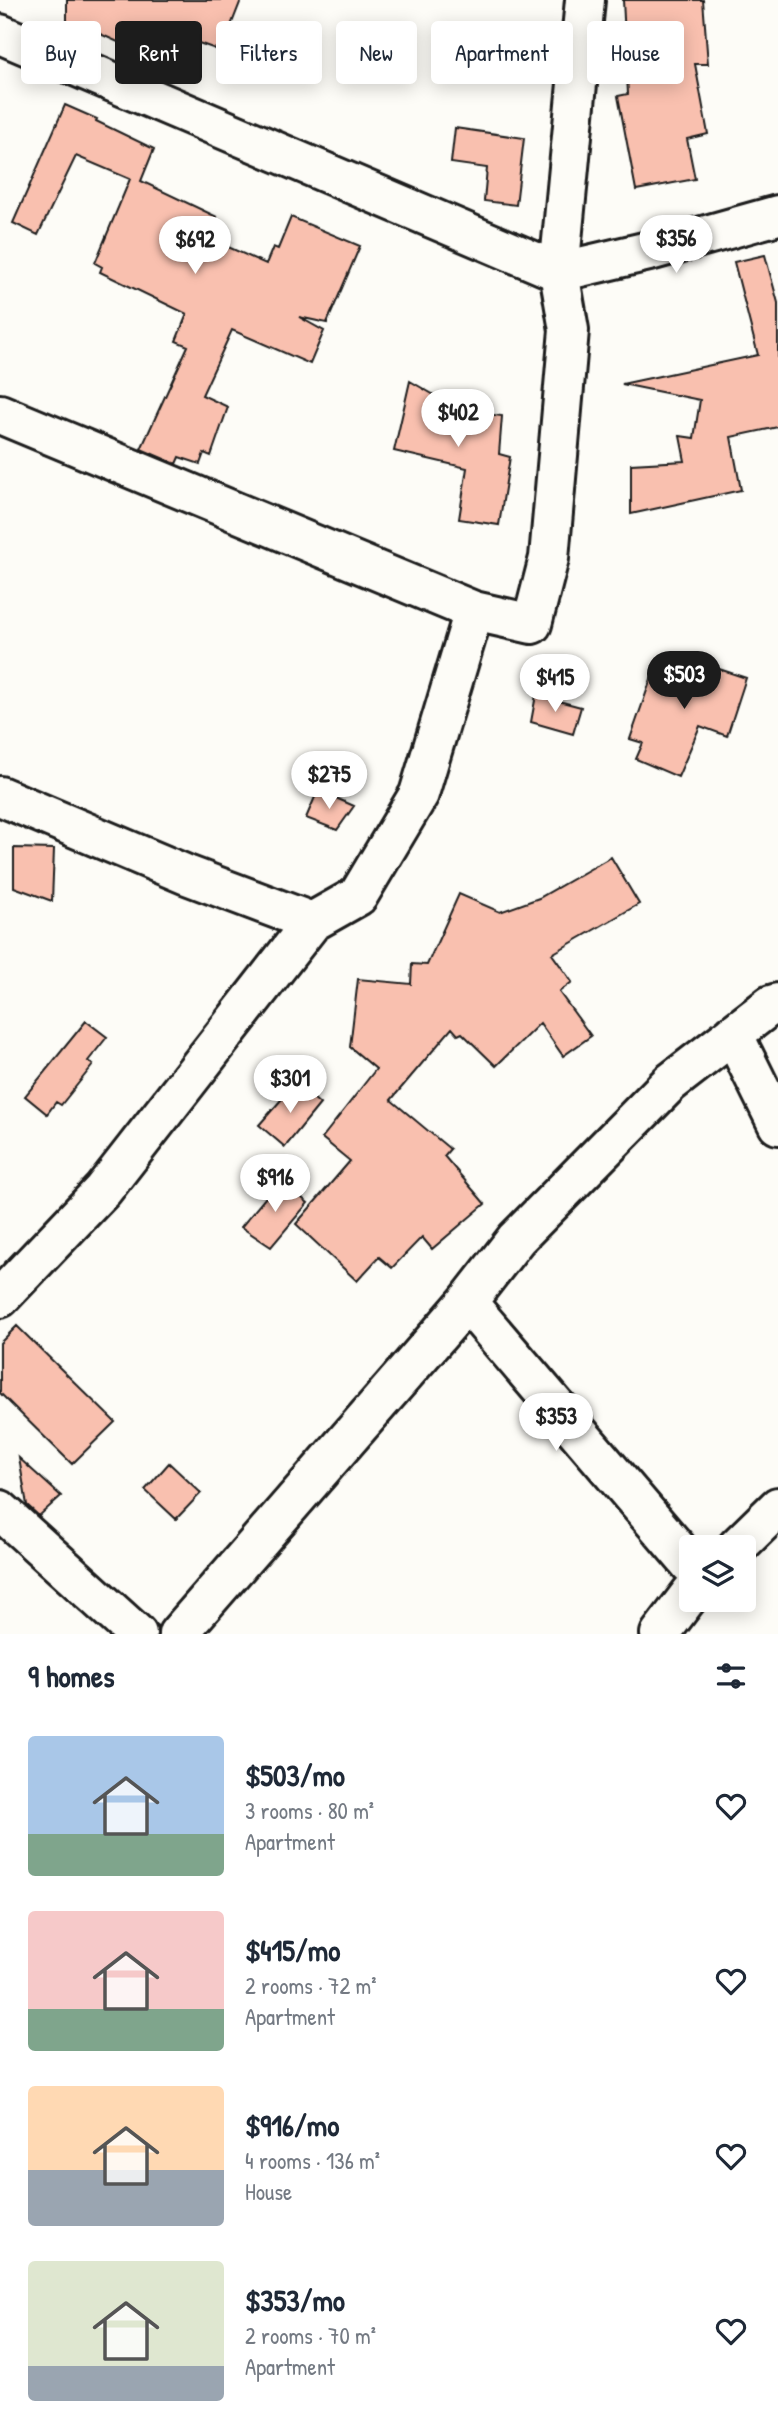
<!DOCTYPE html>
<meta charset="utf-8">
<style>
:root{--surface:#fff;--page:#f2f2f3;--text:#1f2937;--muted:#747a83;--accent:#1c1c1c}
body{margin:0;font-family:"Patrick Hand",sans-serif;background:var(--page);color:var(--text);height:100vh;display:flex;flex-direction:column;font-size:26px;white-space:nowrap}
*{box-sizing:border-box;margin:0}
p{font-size:23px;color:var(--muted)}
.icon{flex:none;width:38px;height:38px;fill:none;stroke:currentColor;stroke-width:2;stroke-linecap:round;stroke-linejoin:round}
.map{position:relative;height:1634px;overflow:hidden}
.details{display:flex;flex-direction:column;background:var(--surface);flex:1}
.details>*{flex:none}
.guide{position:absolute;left:21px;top:21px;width:737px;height:63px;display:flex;gap:14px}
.buttons{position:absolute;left:679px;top:1535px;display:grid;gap:14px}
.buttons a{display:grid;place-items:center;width:77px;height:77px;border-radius:7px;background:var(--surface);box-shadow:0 4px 18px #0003;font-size:35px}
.price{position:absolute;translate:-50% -60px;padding:0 16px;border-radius:24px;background:#fff;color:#222;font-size:23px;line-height:46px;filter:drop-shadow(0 2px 4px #0008)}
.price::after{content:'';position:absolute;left:50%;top:42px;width:21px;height:16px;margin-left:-10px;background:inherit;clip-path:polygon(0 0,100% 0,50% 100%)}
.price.active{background:var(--accent);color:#fff}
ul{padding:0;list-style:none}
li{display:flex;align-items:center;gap:21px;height:175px;padding:0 28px}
li span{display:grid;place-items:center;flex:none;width:196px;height:140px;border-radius:7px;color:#555}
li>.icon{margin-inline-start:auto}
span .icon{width:84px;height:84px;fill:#fffc;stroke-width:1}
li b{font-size:30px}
h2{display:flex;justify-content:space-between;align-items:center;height:84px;padding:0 28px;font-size:30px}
.tag{padding:0 24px;border-radius:7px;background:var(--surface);box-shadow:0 4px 18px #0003;font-size:24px;line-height:63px}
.tag.active{background:var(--accent);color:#fff}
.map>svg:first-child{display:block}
</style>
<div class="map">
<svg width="778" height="1634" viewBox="0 0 778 1634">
<rect width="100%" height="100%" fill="#fdfcf7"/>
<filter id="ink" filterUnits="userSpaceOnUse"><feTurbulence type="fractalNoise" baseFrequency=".0143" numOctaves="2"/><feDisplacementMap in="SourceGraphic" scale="14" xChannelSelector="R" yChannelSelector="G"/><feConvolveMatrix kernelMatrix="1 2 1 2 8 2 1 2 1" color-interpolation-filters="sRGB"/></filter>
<g filter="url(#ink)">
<!-- building -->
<path fill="#f9c0af" stroke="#1c1c1c" stroke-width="2" d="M67,0H241L221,51L182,37L171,62L140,48L138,51L87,28H67Z
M623,0H703L708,64H695L708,134L687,139L695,179L636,190L618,96L628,94Z
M65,105L97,119L96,121L154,149L141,181L217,217L208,238L266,264L273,247L278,249L291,217L360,246L327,323L299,317L324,331L310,364L232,330L202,395L228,407L211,456L204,453L200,464L179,457L176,464L141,449L188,346L176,341L187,314L100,272L102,267L95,263L130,179L76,156L38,235L13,223Z
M455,128L524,138L516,205L484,201L487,168L451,163Z
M765,255L778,303V427L731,437L741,490L631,514V464L685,461L680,436L694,438L700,400L622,384L758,355L734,262Z
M410,381L462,411L502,416L499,454L510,457L499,525L459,519L467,468L394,451Z
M658,659L689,670L692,660L746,678L727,736L700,726L678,777L636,759L643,743L630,739Z
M536,695L581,707L573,734L531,722Z
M318,790L354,806L337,830L306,818Z
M14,848L54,849L52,901L14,887Z
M611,857L639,904L552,954L572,982L559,992L591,1036L563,1056L540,1023L496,1066L462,1033L458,1035L452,1028L391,1100L450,1149L444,1156L485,1204L432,1249L422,1237L392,1268L379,1257L357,1281L296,1224L350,1161L322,1138L376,1069L350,1047L358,979L411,984L412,964L427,965L459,894L500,912L539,898Z
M86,1021L107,1037L88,1061L93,1065L61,1105L56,1102L47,1114L25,1096Z
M296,1083L320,1104L285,1147L259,1125Z
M280,1180L308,1203L271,1247L241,1227Z
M17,1326L115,1422L72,1464L0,1393V1343Z
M19,1458L61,1496L39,1516L27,1505Z
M169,1463L201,1493L176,1519L145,1490Z"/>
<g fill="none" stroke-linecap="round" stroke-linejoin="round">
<defs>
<path id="minor" d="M0,34L559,272L653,250L778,215
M0,414L474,611L532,624L549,558L569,330L559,272L585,0
M0,796L187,875L312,922
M733,1034L778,1125
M0,1298L103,1190L312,922L358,896L419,794L474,611
M467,1302L691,1565
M0,1510L137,1634
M737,1547L778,1507
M178,1634L467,1302L516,1239L670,1083L771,1005L778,1003
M660,1634L691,1593"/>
</defs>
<!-- minor casing -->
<use href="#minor" stroke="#1c1c1c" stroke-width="44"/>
<!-- minor -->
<use href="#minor" stroke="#fdfcf7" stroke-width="38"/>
</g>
</g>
</svg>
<div class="buttons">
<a><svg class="icon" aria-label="layers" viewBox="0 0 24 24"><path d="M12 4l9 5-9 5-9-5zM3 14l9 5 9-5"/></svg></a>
</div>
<b class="price" style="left:676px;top:275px">$356</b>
<b class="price" style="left:195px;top:276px">$692</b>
<b class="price" style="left:458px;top:449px">$402</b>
<b class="price active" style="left:684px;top:711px">$503</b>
<b class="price" style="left:555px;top:714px">$415</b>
<b class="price" style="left:329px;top:811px">$275</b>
<b class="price" style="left:290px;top:1115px">$301</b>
<b class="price" style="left:275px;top:1214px">$916</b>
<b class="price" style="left:556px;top:1453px">$353</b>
<div class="guide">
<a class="tag">Buy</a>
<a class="tag active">Rent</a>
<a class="tag">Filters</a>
<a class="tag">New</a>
<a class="tag">Apartment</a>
<a class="tag">House</a>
</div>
</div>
<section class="details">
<h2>9 homes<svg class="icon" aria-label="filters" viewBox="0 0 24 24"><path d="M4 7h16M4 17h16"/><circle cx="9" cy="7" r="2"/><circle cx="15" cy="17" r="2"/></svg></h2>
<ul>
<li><span style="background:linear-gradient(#a9c7e8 70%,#7fa58c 0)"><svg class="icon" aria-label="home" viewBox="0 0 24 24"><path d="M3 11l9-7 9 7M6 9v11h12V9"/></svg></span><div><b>$503/mo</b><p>3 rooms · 80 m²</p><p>Apartment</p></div><svg class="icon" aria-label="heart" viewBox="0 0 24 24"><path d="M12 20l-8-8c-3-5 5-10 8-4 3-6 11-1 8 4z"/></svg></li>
<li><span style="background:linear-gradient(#f6c9c9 70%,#7fa58c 0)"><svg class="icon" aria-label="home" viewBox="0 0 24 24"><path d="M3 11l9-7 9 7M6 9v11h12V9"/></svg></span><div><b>$415/mo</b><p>2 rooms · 72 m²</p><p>Apartment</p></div><svg class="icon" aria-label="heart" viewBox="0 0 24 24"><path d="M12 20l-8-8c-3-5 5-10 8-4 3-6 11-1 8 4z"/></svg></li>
<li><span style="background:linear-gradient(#ffd9b3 60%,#9aa5b1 0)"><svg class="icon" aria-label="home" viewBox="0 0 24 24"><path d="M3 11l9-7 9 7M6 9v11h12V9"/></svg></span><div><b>$916/mo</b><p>4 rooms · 136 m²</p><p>House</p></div><svg class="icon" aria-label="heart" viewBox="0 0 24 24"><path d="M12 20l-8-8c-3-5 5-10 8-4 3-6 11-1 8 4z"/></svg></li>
<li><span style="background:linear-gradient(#dfe7d0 75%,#9aa5b1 0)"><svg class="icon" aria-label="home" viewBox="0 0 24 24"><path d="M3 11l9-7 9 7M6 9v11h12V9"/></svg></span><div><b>$353/mo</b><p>2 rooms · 70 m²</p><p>Apartment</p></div><svg class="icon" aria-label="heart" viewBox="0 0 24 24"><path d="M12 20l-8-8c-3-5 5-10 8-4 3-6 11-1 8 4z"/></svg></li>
</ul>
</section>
